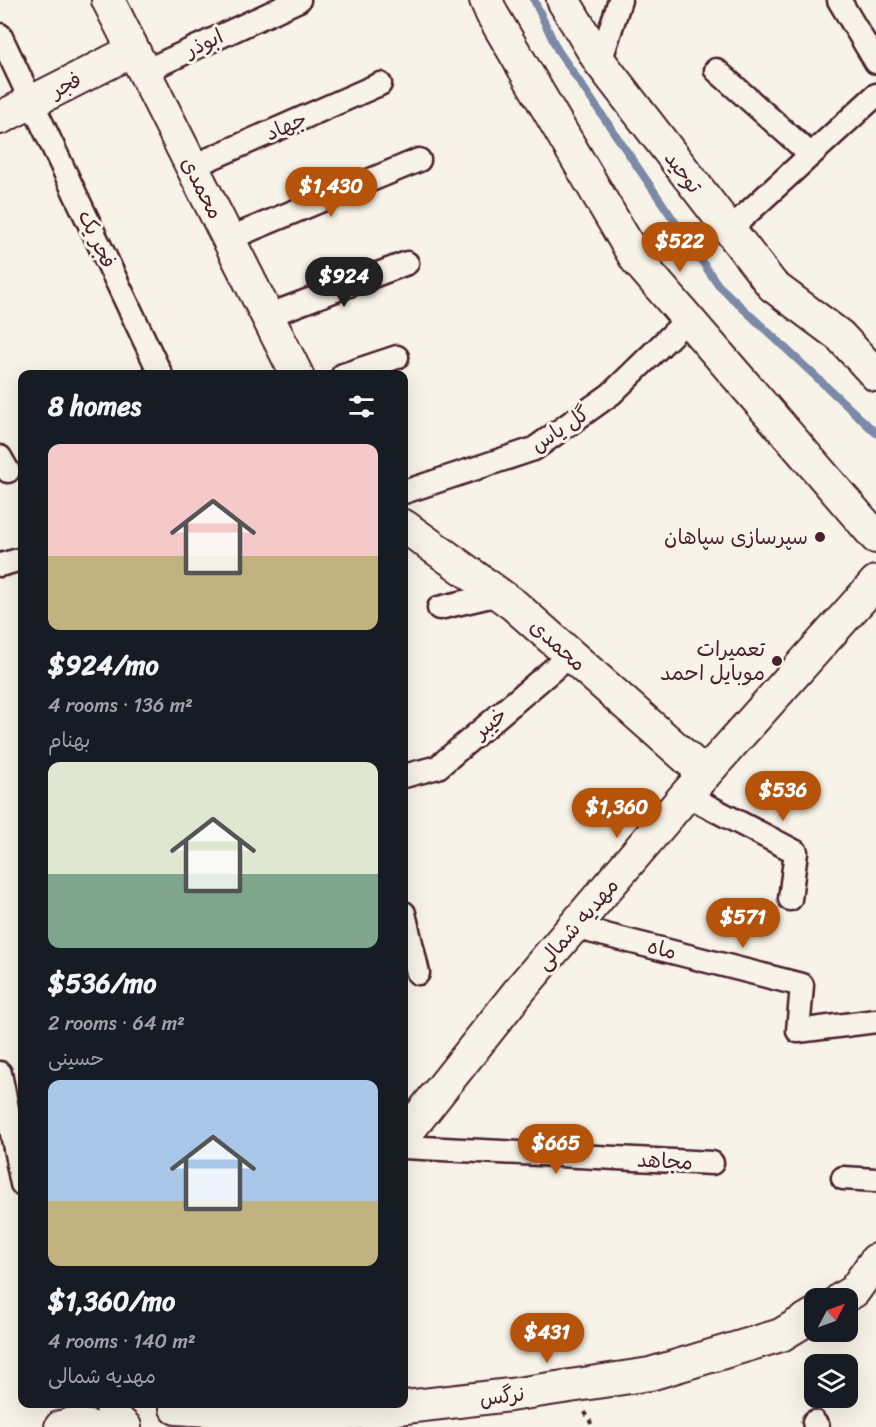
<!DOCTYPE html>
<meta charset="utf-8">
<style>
:root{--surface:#171b24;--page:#242831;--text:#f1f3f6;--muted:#9ea1a6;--accent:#b45309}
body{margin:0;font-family:Sriracha,"Playpen Sans Arabic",sans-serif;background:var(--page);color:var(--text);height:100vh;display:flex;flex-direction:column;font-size:22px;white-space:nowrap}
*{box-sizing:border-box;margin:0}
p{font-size:20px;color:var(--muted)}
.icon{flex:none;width:33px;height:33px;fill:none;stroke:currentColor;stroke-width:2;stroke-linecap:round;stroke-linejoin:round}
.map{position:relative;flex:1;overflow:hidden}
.side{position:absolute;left:18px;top:370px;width:390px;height:1038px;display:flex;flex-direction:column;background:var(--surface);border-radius:12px;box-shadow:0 6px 24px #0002}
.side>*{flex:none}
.needle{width:39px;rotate:49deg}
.buttons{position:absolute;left:804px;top:1288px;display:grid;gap:12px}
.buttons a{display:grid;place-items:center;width:54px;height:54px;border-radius:12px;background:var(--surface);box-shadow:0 6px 24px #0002;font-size:30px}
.price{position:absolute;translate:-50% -51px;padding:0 14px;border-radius:21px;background:var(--accent);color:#fff;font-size:20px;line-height:39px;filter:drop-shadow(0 2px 3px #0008)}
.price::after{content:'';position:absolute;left:50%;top:36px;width:18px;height:14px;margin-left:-9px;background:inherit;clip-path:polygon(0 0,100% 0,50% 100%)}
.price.current{background:#222;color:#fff}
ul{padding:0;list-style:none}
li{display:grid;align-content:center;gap:12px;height:318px;padding:0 30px}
li span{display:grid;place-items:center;height:186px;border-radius:12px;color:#555}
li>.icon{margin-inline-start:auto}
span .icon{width:108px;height:108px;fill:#fffc;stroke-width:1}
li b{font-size:26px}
h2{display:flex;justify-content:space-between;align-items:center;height:72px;padding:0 30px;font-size:26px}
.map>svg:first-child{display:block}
</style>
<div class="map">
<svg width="876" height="1427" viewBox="0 0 876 1427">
<rect width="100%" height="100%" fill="#f7f3e8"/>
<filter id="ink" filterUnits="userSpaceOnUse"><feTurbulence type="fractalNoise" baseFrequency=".0167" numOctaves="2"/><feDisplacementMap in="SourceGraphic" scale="12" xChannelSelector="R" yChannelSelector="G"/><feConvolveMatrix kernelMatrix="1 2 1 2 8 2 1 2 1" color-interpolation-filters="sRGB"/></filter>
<g filter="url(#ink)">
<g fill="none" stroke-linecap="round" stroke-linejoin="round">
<!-- stream -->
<path stroke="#7b89a7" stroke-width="8" d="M534,0L557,49L718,285L876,433"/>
<defs>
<path id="street" d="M839,0L876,62
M0,35L161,375
M600,62L620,0
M716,70L811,155
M143,72L299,0
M191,167L380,84
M729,230L876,95
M228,239L419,160
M267,316L407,263
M343,375L397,357
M0,457L8,471
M404,492L534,449L611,394L688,319
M0,565L22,559
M439,608L499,594
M404,776L438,767L570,655
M686,795L796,852L790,899
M404,913L418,973
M574,927L802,985L798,1031L876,1021
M0,1073L22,1184
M404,1147L712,1163
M843,1178L876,1180
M814,1422L818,1427"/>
<path id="secondary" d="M108,0L297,375
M486,0L492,14L636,259L876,537
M563,0L600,62L773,286L840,336L876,375
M0,118L132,51
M404,526L514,605L705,774
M404,1136L523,986L686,795L876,582
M841,1299L854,1291L876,1260
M111,1404L117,1420L125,1427
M176,1408L260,1413L285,1421
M61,1427L72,1424L90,1427
M266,1427L285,1421L510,1395L650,1374L781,1335L814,1315"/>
</defs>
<!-- street casing -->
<use href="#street" stroke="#4a1f2b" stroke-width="27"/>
<!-- secondary casing -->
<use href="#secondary" stroke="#4a1f2b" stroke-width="36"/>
<!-- path -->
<path stroke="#4a1f2b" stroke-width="4" stroke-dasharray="4.5 4.5" stroke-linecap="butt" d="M585,1412L593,1427"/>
<!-- street -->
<use href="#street" stroke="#f7f3e8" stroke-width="22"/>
<!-- secondary -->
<use href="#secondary" stroke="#f7f3e8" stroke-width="32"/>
</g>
</g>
<!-- markers -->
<g fill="#4a1f2b" stroke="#f7f3e8" stroke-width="2">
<circle cx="820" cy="537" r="6"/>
<circle cx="777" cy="661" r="6"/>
</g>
<g text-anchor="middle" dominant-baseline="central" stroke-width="6" stroke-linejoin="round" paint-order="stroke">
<!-- street labels -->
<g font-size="21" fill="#4a1f2b" stroke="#f7f3e8">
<text transform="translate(204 43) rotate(-25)">ابوذر</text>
<text transform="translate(66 85) rotate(-27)">فجر</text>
<text transform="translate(286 126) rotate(-24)">جهاد</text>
<text transform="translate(683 172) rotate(53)">توحید</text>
<text transform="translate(202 188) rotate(63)">محمدی</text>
<text transform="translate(97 239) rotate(65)">فجر یک</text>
<text transform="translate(560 429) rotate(-34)">گل یاس</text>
<text transform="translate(558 645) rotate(42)">محمدی</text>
<text transform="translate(490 723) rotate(-40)">خیبر</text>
<text transform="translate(577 924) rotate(-49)">مهدیه شمالی</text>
<text transform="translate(662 949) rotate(14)">ماه</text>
<text transform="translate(665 1161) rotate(3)">مجاهد</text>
<text transform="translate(502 1396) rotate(-7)">نرگس</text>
</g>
<!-- poi labels -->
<g font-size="21" fill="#4a1f2b" stroke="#f7f3e8" text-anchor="end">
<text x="808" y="537">سپرسازی سپاهان</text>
<text x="765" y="649">تعمیرات<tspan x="765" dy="24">موبایل احمد</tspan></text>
</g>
</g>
</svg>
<div class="buttons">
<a><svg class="needle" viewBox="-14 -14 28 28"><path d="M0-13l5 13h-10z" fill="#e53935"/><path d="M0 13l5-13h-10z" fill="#9ea1a6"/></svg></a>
<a><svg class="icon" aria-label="layers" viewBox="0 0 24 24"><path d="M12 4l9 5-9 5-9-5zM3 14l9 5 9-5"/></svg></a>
</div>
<b class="price" style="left:331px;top:218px">$1,430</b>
<b class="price" style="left:680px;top:273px">$522</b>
<b class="price current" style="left:344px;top:308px">$924</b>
<b class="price" style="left:783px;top:822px">$536</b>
<b class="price" style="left:617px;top:839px">$1,360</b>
<b class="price" style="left:743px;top:949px">$571</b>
<b class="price" style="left:556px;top:1175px">$665</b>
<b class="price" style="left:547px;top:1364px">$431</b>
<section class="side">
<h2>8 homes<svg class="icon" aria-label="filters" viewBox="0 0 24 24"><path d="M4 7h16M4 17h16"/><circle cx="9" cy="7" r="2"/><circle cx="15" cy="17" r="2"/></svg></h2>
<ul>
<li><span style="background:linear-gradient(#f6c9c9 60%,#c2b280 0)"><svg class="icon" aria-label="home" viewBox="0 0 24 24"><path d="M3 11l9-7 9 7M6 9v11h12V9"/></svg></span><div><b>$924/mo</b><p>4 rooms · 136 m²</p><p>بهنام</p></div></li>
<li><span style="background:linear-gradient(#dfe7d0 60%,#7fa58c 0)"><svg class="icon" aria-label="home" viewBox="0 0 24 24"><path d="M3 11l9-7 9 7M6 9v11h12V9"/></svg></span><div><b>$536/mo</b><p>2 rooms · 64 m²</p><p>حسینی</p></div></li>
<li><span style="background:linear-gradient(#a9c7e8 65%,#c2b280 0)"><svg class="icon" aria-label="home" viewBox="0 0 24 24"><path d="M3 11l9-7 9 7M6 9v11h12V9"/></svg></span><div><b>$1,360/mo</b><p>4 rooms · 140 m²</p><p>مهدیه شمالی</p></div></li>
</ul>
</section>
</div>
